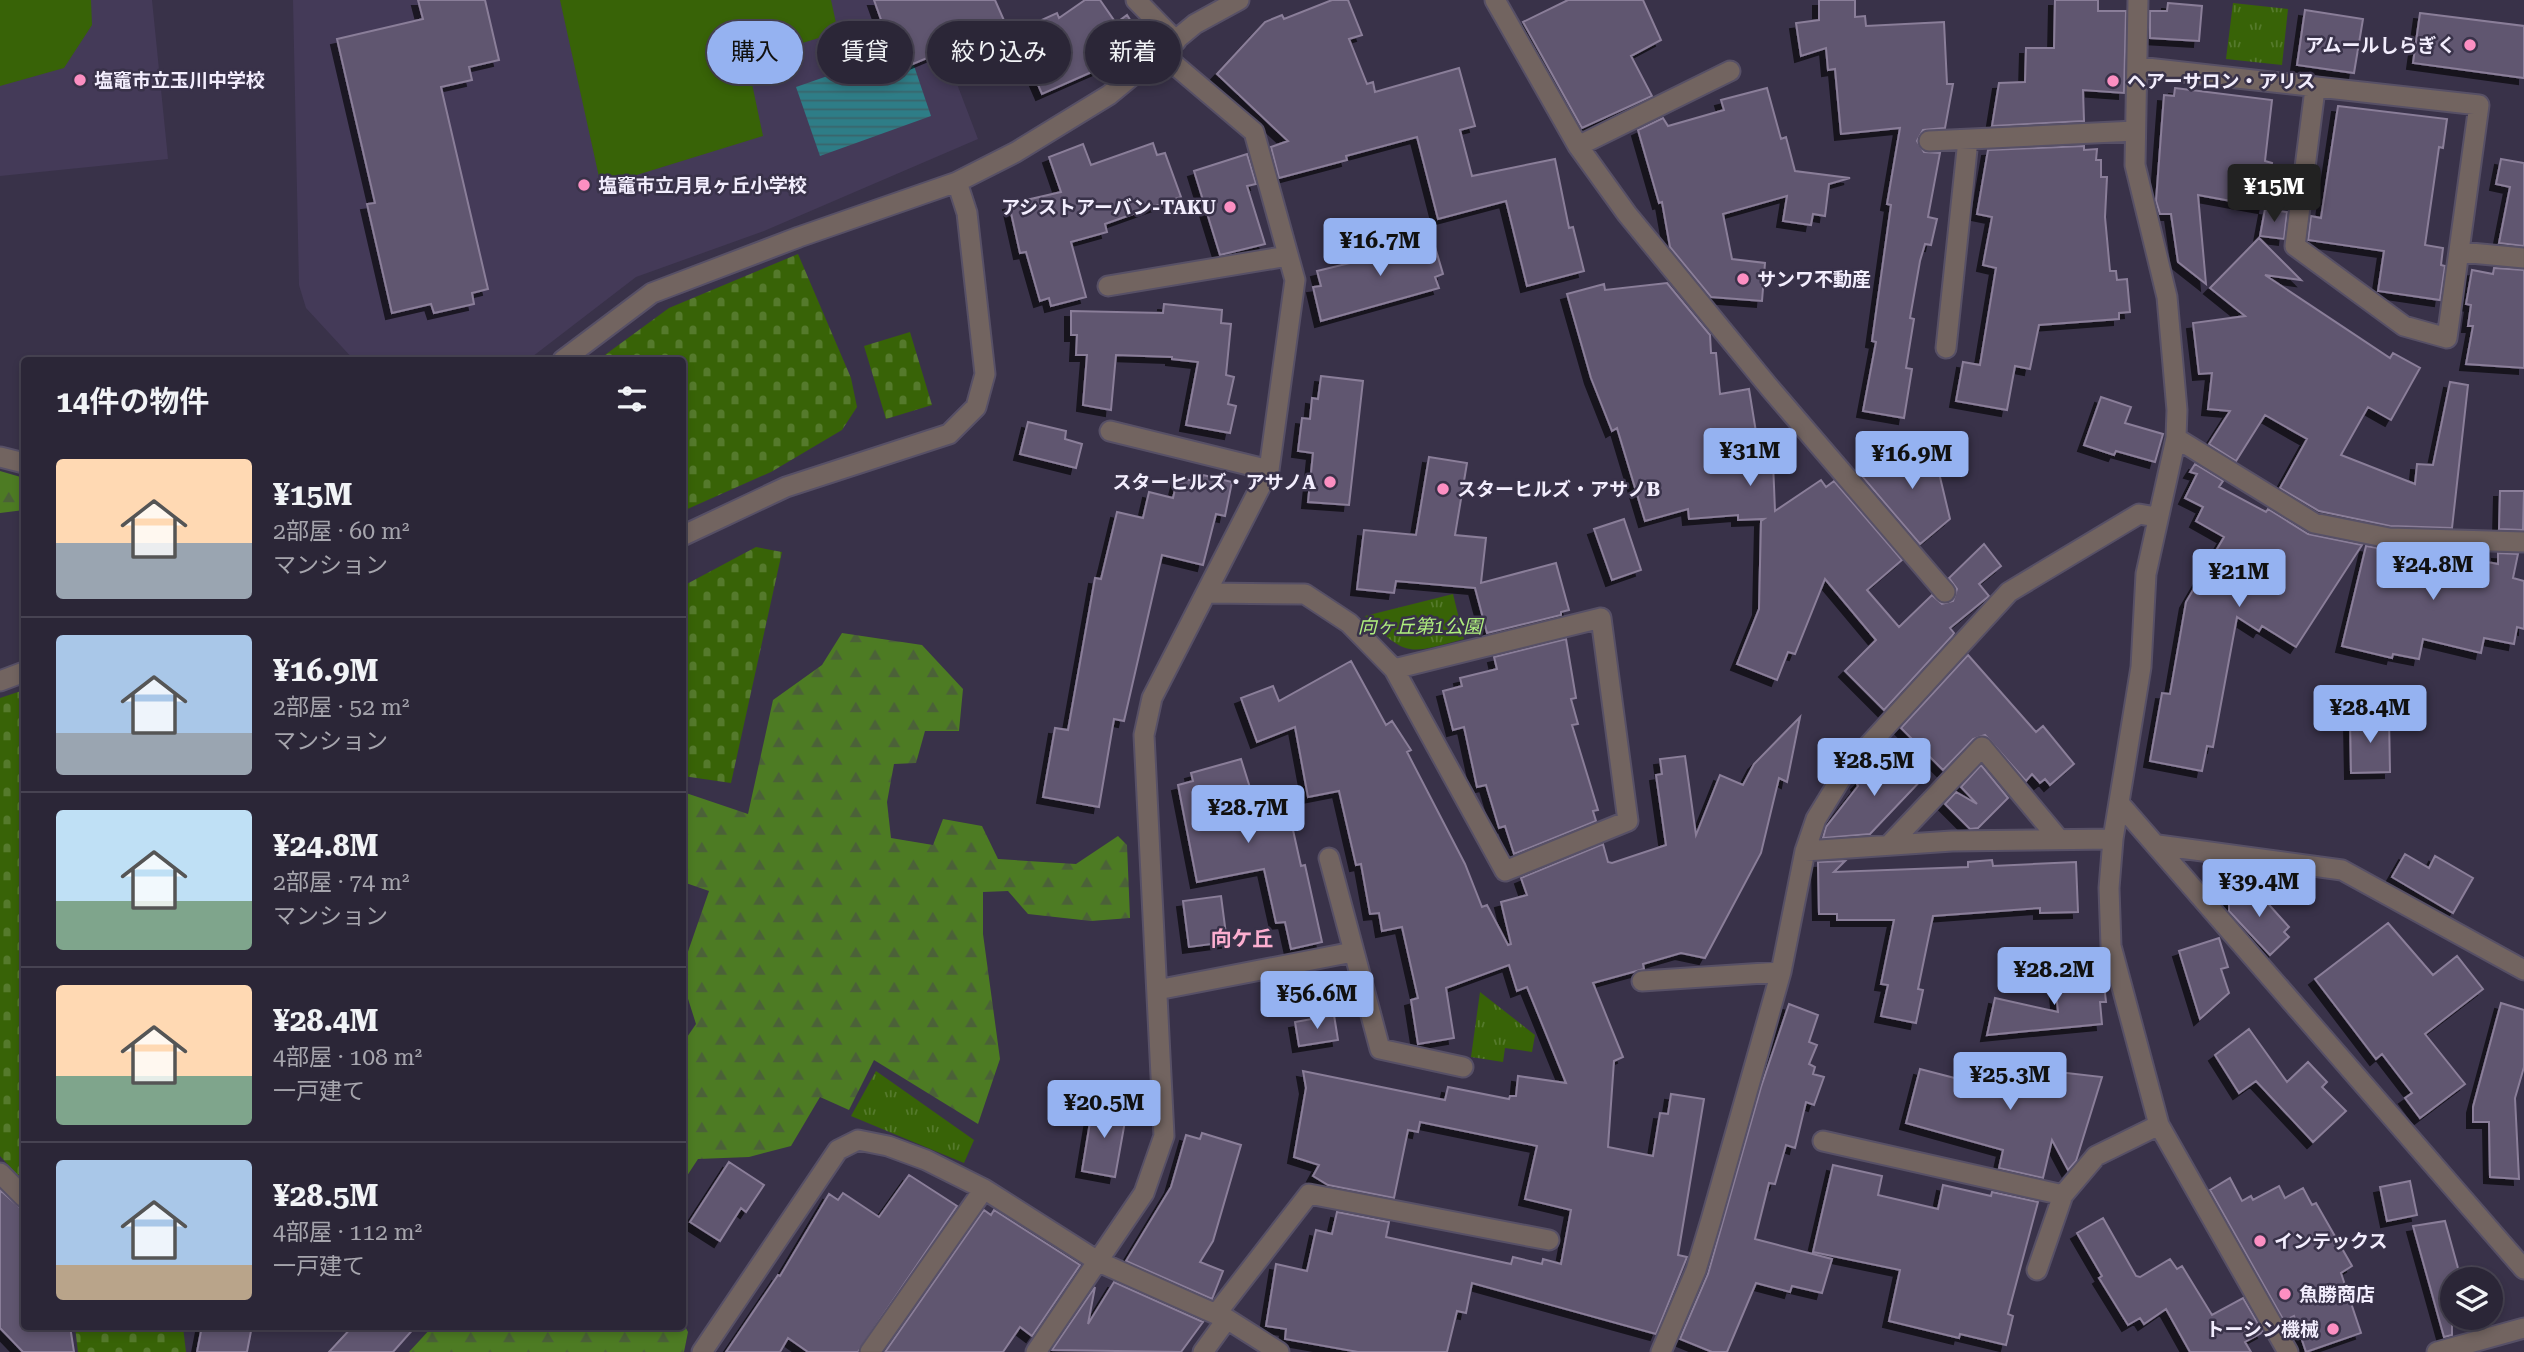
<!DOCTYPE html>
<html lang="ja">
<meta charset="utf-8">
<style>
:root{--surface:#2b2637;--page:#332e3f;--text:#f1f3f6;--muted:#a6a5ad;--line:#474352;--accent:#95b2f1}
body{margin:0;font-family:"Roboto Serif","Noto Sans JP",serif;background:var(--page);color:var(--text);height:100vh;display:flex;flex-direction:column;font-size:26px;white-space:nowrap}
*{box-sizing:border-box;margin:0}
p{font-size:23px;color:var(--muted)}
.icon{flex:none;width:38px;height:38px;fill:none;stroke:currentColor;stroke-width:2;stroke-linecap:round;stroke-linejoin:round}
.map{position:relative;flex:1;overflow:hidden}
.drawer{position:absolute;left:21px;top:357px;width:665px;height:973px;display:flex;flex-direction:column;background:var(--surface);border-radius:7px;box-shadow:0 4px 10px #0003,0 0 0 2px var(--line)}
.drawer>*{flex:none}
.top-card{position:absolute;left:707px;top:21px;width:665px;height:63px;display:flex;gap:14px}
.controls{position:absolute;left:2440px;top:1267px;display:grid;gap:14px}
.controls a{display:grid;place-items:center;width:63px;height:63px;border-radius:50%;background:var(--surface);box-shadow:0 4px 10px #0003,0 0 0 2px var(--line);font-size:35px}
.price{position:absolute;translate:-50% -60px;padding:0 16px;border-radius:7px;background:var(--accent);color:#111;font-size:23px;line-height:46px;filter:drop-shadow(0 2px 4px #0008)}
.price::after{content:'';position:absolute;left:50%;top:42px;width:21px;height:16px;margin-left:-10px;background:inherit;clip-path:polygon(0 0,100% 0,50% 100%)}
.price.current{background:#222;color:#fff}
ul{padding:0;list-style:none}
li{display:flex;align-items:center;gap:21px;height:175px;padding:0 35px}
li+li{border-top:2px solid var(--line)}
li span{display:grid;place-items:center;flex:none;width:196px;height:140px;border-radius:7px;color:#555}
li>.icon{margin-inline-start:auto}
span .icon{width:84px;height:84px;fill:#fffc;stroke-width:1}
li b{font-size:30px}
h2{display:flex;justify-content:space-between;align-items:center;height:84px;padding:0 35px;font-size:30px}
.pill{padding:0 24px;border-radius:32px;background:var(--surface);box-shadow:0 4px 10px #0003,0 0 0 2px var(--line);font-size:24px;line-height:63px}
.pill.current{background:var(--accent);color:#111}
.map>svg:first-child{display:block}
</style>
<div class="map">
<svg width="2524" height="1352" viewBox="0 0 2524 1352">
<defs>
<pattern id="forest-firs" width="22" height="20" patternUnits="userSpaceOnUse" patternTransform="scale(1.75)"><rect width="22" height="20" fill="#4d7b23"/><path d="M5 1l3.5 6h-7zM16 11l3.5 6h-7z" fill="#4b6138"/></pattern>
<pattern id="cemetery-stones" width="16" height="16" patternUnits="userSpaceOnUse" patternTransform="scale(1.75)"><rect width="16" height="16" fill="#386307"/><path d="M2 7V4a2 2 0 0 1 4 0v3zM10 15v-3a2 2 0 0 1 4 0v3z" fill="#557a2c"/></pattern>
<pattern id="park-tufts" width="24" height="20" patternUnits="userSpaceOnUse" patternTransform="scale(1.75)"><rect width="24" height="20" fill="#386307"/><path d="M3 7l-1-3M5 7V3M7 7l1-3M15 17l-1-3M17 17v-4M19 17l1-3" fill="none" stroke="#557a2c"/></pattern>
<pattern id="water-rules" width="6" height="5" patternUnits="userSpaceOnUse" patternTransform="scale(1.75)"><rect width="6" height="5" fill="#2e7d87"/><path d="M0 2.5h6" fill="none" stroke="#3a656c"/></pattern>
<filter id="shadow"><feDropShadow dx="-6" dy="6" stdDeviation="0" flood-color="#0009"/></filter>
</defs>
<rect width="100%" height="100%" fill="#393249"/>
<!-- built -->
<path fill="#443a58" d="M0,0H152L168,159L0,176Z
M293,0H925L978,139L764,231L636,277L528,360H354L306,308L299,285Z"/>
<!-- forest -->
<path fill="url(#forest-firs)" d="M0,471L24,478V510L0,513Z
M842,633L922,645L963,689L959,731H925L916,763L894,764L887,802L891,838L933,845L943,819L982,826L998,859L1076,864L1118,836L1127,845L1130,918L1091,921L1028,914L1008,891L983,892V934L1000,1059L978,1124L874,1060L849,1110L820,1097L791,1146L749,1157L698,1159L683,1182V1043L696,1024L683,983V966L709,891L683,882V792L748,814L773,700L822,665Z
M683,1322L688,1332L684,1352H409L432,1327L682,1326Z"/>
<!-- cemetery -->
<path fill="url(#cemetery-stones)" d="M798,254L851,378L857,407L842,430L771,472L683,511L682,360H598L669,308Z
M910,332L932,405L886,419L864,346Z
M756,547L782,552L731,783L683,776V586Z
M24,690V1182L0,1156V698Z
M75,1327H183L186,1352H78Z"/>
<!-- park -->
<path fill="url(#park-tufts)" d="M2233,3L2288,9L2282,65L2226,59Z
M1453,594L1464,639C1408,654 1407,658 1365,616Z
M1480,992L1535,1035L1532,1052L1505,1048L1503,1062L1471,1057Z
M876,1071L974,1140L964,1163L851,1116Z"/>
<!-- pitch -->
<path fill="#386307" d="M0,0H91L92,25L64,68L0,86Z
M560,0H831L838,32L747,60L763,136L601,186Z"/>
<!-- water -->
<path fill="url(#water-rules)" d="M908,48L931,116L820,156L796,87Z"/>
<!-- building -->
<path fill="#61566f" stroke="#8a7e99" stroke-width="2" filter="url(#shadow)" d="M418,0H485L499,60L469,67L472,80L441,87L488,289L472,293L474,304L434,313L431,304L392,313L367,204L375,203L337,39L423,19Z
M874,0H995L1006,25L913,64L908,48L893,53Z
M1085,0H1100L1116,23L1127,15L1143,40L1103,67L1042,94L1015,32L1057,13L1059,18Z
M1332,0H1348L1362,35L1349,39L1367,84L1373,82L1375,92L1459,68L1475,126L1460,130L1472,176L1555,159L1569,228L1573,227L1584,271L1527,286L1506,201L1438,219L1417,137L1346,156L1347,160L1279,178L1271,147L1288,141L1217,74L1265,22L1282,15L1284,19Z
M1568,0H1643L1661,40L1631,56L1652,96L1582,128L1523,22Z
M1819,0H1855V17L1865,16L1866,26L1944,22L1947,84H1953L1945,128L1923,130L1917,141L1924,152L1940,153L1928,217L1937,219L1931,245L1925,244L1920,261L1910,318L1914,319L1906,368L1912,369L1904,418L1863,411L1876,342L1872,341L1891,205L1887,204L1900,128L1841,134L1835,69L1828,70L1826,48L1801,56L1796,23L1819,20Z
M2055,0H2098V11H2126L2124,93L2083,90L2084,121L1992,126L1999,83L2025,82L2026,48H2054Z
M2168,3L2202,6L2199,41L2150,38V11H2167Z
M2305,10L2363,19L2354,73L2297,65Z
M2420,13L2524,26V78L2413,63Z
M1767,88L1781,139L1786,137L1795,171L1850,178L1829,184L1825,216L1813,214L1811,225L1783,221L1787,196L1723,214L1732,259L1765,263L1762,301L1711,297L1670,247L1662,202L1659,203L1638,130L1663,118L1668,126L1724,110L1721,100Z
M2175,88L2272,100L2265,161L2272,163L2264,207L2198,195L2206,284L2178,262L2171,214H2160L2156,201L2164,95L2174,96Z
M2338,106L2447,119L2443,148L2439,147L2425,245L2443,248L2441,265L2445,266L2440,300L2378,291L2384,251L2308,240L2311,216L2321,218Z
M1153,143L1157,155L1165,153L1181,197L1105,224L1107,232L1071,242L1086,297L1051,306L1049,298L1040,301L1026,252L1020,253L1009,204L1061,192L1049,157L1083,144L1091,165Z
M2084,146V150L2097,149L2096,160H2101V177H2107L2105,217L2110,271H2116L2117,280L2127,279L2130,312L2119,313V319L2039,325L2030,369L2015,366L2007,410L1956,401L1963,362L1980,365L1996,268L1983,265L1992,217L1977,214L1988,150Z
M1247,154L1256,184L1247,186L1265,244L1220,255L1194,171Z
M2501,159L2524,163V246L2499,243L2510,187L2496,184Z
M2265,209L2287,212L2284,239L2260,236Z
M1430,230L1443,274L1435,277L1439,288L1321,321L1313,287L1321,286L1317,271L1387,254L1384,245Z
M2259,238L2301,280L2265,275L2390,358L2393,353L2420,368L2391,420L2368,407L2341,455L2415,484L2417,464L2433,465L2450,382L2468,385L2452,528L2390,526L2319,511L2280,488L2307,439L2265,415L2236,461L2209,444L2230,411L2208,409L2212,373L2199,374L2193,323L2245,316L2210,288Z
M2494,268L2524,270V368L2466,364L2473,326H2468L2471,305L2466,304L2472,270L2493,274Z
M1667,283L1710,335L1711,353H1716L1720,394L1749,389L1761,463L1773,462L1775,511L1821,480L1826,487L1834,481L1902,560L1867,590L1899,627L1932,595L1942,604L1953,601L1957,589L1949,578L1984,544L2001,566L1979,584L1989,596L1950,628L1954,633L1952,636L1884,710L1845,671L1876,640L1825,579L1795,654L1788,652L1777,680L1737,664L1759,609L1761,521L1764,519L1738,520V515L1689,519L1688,509L1645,521L1617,428L1612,431L1591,378L1567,294L1604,284L1605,290Z
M1164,304L1222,310L1221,323L1231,324L1226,375L1234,377L1228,404L1236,406L1230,433L1186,425L1198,362L1172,359V357L1116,355L1111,410L1083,405L1087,355H1076L1077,335H1071V311L1163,313Z
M1321,376L1363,381L1349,505L1308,502L1313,453L1298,451L1302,418L1310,419L1312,398L1318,399Z
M2101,397L2131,407L2125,423L2163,434L2155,462L2116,451L2114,455L2084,445Z
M1028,422L1066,431L1065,439L1082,444L1076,468L1020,454Z
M1924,442L1928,458L1935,456L1950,519L1920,544L1861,475Z
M1429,457L1467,463L1455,535L1486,538L1481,583L1556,563L1569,610L1561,612V615L1487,633L1475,588L1396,581L1394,593L1357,589L1364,530L1416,535Z
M2195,464L2223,481L2219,487L2266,512L2268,509L2308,534L2362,545L2296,647L2262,626L2259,631L2237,617L2213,747L2207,746L2202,771L2150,761L2162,693L2170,694L2186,602L2224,537L2196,521L2203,507L2185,498L2197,474L2190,472Z
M1203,475L1232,482L1225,516L1216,514L1203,565L1162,555L1124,721L1114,719L1099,807L1043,797L1055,728L1068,730L1095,578L1101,579L1117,512L1143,518L1149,492L1173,498L1178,477L1201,483Z
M2500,491H2524L2523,530L2499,529Z
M1624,519L1641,570L1612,580L1594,529Z
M2366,546L2389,550L2449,552V555L2498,564V553L2518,554L2513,578L2524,581V629L2517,627L2514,644L2484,638L2481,653L2423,639L2419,659L2393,654L2392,658L2342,646Z
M1566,639L1576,698L1571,699L1578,724L1572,725L1598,810L1593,811L1596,821L1514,854L1505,826L1499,828L1486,785L1477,787L1464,727L1453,730L1443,691L1462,686L1460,678L1497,669L1494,657Z
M1968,655L2036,732L2043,726L2074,764L2050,785L2045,779L2040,783L2032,774L2026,781L1985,735L1973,739L1943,770L1901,728Z
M1351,661L1386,725L1392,721L1411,750L1407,752L1465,864L1482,907L1487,905L1508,945L1511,944L1501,902L1527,895L1521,878L1603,844L1608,862L1612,863L1666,845L1656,775L1662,774L1660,759L1685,756L1696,835L1720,775L1743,785L1754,764L1800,717L1787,782L1779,778L1761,853L1705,958L1681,953L1643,964L1644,969L1593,983L1623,1057L1614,1061L1608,1147L1653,1156L1660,1113L1668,1114L1671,1094L1704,1099L1678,1255L1687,1257L1656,1334L1472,1283L1466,1313L1457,1311L1447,1352H1358L1285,1339L1286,1329L1266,1326L1276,1264L1307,1271L1316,1230L1332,1234L1337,1212L1389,1222L1386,1237L1511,1264L1513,1257L1542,1264L1543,1259L1561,1264L1571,1210L1525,1199L1537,1146L1420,1122L1418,1132L1408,1130L1394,1198L1328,1185L1313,1176L1319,1165L1294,1157L1306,1088L1303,1071L1445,1100L1448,1087L1509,1099L1510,1096H1516L1518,1076L1566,1083L1527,987L1517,991L1509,965L1446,988L1454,1038L1418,1044L1411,1000L1418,998L1402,927L1382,931L1379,913L1370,914L1361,864L1356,865L1339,791L1308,797L1295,727L1257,742L1241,698L1273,686L1279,701Z
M2389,717L2390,772L2351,773L2350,718Z
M1886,754L1926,775L1870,834L1823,838L1826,827L1858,786L1857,784Z
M1241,759L1257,810L1287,803L1301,866L1305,865L1322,942L1291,949L1285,922L1276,923L1264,869L1197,882L1178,785L1193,781L1191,773Z
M1981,765L2008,798L1978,828L1970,829L1945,804L1956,792L1977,804L1961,787Z
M2405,854L2429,868L2435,856L2473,878L2453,913L2392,877Z
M1992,860L1993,866L2076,862L2078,912L2040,913V908L1933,916L1918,989L1923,990L1916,1023L1881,1016L1888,985L1881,984L1894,920H1837V914H1819L1818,862L1845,861L1834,872L1968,867V862Z
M2245,886L2250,892L2254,888L2289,927L2284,932L2289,937L2270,955L2229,911V901Z
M1221,896L1227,942L1189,947L1183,901Z
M2388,923L2433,975L2457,956L2483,989L2425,1034L2465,1084L2420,1118L2405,1098L2412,1093L2382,1054L2376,1059L2315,979Z
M2219,938L2228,967L2221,969L2229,993L2200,1019L2179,951Z
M2054,972L2103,975L2106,1002H2100L2102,1024L1987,1035L1995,998L2058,1012Z
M2501,1003L2524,1010V1067L2515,1098L2519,1179L2490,1177L2489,1122H2473V1107Z
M1789,1004L1818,1015L1809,1042L1817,1045L1809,1064L1815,1067L1813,1074L1824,1077L1814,1105L1806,1102L1795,1148L1786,1145L1775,1184L1769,1183L1755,1239L1832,1259L1822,1293L1792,1286L1790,1292L1756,1283L1727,1352H1712L1680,1339L1708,1274L1761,1087Z
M1334,1015L1338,1040L1299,1046L1295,1022Z
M2249,1029L2287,1082L2308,1062L2327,1082L2322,1087L2346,1111L2313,1142L2256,1081L2239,1093L2215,1055Z
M1981,1063L2102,1077L2076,1161L2068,1170L2052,1140L2043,1178L1999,1168L2003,1150L1906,1123L1920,1069L1970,1082L1972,1075L1978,1077Z
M1093,1104L1127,1110L1115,1177L1082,1171Z
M1202,1133L1241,1145L1213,1241L1200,1262L1223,1271L1212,1299L1126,1261L1171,1187L1186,1135L1200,1139Z
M729,1162L764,1185L746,1212L741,1208L720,1241L690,1222Z
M1833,1165L1882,1176L1878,1195L1938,1209L1943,1185L1991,1196L1992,1192L2038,1202L2008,1314L2013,1316L2006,1345L1960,1334L1959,1338L1889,1321L1900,1270L1813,1252Z
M909,1175L957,1206L858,1352H808L788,1338L780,1352H726L778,1275L780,1276L829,1194L838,1200L843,1193L879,1217Z
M2230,1178L2242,1201L2251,1196L2253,1200L2279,1186L2285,1198L2303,1188L2312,1205L2316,1203L2352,1266L2341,1273L2361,1333L2306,1352L2294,1316L2284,1321L2210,1190Z
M2410,1181L2417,1215L2387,1221L2380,1187Z
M0,1190L24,1211V1326H70L74,1352H23L0,1328Z
M984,1210L991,1215L994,1210L1080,1265L1032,1336L1020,1327L1003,1352H885Z
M2103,1218L2136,1276L2140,1277L2170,1259L2177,1269L2182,1266L2212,1315L2243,1298L2263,1332L2245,1342L2251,1352H2190L2166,1309L2144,1324L2140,1318L2128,1325L2099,1278L2102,1276L2077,1233Z
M2445,1221L2461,1279H2452V1335L2444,1337L2413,1226Z
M1114,1282L1203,1322L1181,1352L1052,1350L1095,1287L1088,1324Z
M202,1326H252L247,1352H197Z
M353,1326H416L393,1352H329Z"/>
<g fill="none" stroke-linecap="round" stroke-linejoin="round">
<defs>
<path id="minor" d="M1136,0L1176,41
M1495,0L1578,146L1627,214L1769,387L1945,592
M2138,0L2135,165L2167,297L2177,410L2176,438L2146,574L2141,667L2113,839L2109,888L2111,946L2159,1125L2288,1352
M2138,67L2479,105L2447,338L2404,326L2295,246L2315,89
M1929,141L2135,131
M1578,146L1730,71
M2460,252L2524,258
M1108,286L1288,256
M1946,348L1968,140
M563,360L652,293L799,237L957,182L1016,152L1109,95L1195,24L1239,0
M1110,431L1269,470
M2176,438L2314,523L2389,538L2524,542
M682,536L786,487L949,434L976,407L985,374L967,213L957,182
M1209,593L1305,594L1349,623L1394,669L1505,871L1628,821L1601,618L1394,669
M0,681L24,672
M2119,803L2524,1269
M1891,843L1982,747L2058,838
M2158,845L2342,870L2524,970
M1805,851L1952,841L2113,839
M1329,858L1380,1049L1463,1067
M1642,981L1781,972
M1157,990L1353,952
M1823,1141L2063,1195L2096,1156L2159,1125
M0,1173L24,1197
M2037,1270L2063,1195
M1216,1314L1309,1194L1549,1240
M702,1352L838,1150L858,1140L888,1146L926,1160L984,1189L1099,1262L1227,1319L1279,1352
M870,1352L984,1189
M1036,1352L1144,1193L1164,1136L1144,735L1152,698L1269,470L1295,280L1254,132L1162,54
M1203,1352L1227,1319
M1661,1352L1696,1270L1711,1220L1781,972L1805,851L1816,819L1846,770L2009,592L2139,514L2156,517"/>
<path id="tertiary" d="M0,457L24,463
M2437,1352L2524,1328"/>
</defs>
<!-- minor casing -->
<use href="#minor" stroke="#575066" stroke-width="23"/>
<!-- tertiary casing -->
<use href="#tertiary" stroke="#575066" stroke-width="23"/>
<!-- minor -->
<use href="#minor" stroke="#726460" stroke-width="19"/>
<!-- tertiary -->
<use href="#tertiary" stroke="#726460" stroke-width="19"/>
</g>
<!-- markers -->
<g fill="#fc8fc2" stroke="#393249" stroke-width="2.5">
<circle cx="2470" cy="45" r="7"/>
<circle cx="80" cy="80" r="7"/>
<circle cx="2113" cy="81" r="7"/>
<circle cx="584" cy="185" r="7"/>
<circle cx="1230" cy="207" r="7"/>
<circle cx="1743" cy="279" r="7"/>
<circle cx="1330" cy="482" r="7"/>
<circle cx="1443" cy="489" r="7"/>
<circle cx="2260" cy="1241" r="7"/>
<circle cx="2285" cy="1294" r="7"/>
<circle cx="2333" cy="1329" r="7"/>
</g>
<g text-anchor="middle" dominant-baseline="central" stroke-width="5" stroke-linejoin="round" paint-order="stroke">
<!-- poi labels -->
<g font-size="19" font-weight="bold" fill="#f2edfd" stroke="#393249" text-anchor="start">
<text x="2456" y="45" text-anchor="end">アムールしらぎく</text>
<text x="94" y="80">塩竈市立玉川中学校</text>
<text x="2127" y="81">ヘアーサロン・アリス</text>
<text x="598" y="185">塩竈市立月見ヶ丘小学校</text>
<text x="1216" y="207" text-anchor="end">アシストアーバン-TAKU</text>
<text x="1757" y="279">サンワ不動産</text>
<text x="1316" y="482" text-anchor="end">スターヒルズ・アサノA</text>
<text x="1457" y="489">スターヒルズ・アサノB</text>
<text x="2274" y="1241">インテックス</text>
<text x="2299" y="1294">魚勝商店</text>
<text x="2319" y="1329" text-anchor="end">トーシン機械</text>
</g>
<!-- park labels -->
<g font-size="19" font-style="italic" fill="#afef7e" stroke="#393249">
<text x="1420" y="626">向ヶ丘第1公園</text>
</g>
<!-- neighbourhood labels -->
<g font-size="21" font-weight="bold" fill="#fcaed0" stroke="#393249">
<text x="1242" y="939">向ケ丘</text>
</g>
</g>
</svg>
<div class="controls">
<a><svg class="icon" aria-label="layers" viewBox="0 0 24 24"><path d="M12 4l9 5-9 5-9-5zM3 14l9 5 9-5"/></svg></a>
</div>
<b class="price current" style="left:2274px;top:224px">¥15M</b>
<b class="price" style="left:1380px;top:278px">¥16.7M</b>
<b class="price" style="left:1750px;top:488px">¥31M</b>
<b class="price" style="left:1912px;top:491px">¥16.9M</b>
<b class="price" style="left:2433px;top:602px">¥24.8M</b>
<b class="price" style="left:2239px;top:609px">¥21M</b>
<b class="price" style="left:2370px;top:745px">¥28.4M</b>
<b class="price" style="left:1874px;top:798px">¥28.5M</b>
<b class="price" style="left:1248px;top:845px">¥28.7M</b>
<b class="price" style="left:2259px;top:919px">¥39.4M</b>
<b class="price" style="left:2054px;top:1007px">¥28.2M</b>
<b class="price" style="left:1317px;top:1031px">¥56.6M</b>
<b class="price" style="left:2010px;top:1112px">¥25.3M</b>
<b class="price" style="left:1104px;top:1140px">¥20.5M</b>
<div class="top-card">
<a class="pill current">購入</a>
<a class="pill">賃貸</a>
<a class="pill">絞り込み</a>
<a class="pill">新着</a>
</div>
<section class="drawer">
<h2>14件の物件<svg class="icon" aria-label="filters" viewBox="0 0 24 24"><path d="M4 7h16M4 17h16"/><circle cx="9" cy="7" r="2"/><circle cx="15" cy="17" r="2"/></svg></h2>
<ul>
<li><span style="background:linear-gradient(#ffd9b3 60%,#9aa5b1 0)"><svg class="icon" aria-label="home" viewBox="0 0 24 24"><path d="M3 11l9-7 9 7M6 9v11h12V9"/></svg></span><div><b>¥15M</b><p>2部屋 · 60 m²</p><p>マンション</p></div></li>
<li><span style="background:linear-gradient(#a9c7e8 70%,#9aa5b1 0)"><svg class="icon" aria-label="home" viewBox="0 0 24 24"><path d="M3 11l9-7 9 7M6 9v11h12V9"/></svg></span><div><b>¥16.9M</b><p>2部屋 · 52 m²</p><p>マンション</p></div></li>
<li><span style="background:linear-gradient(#bfe0f5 65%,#7fa58c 0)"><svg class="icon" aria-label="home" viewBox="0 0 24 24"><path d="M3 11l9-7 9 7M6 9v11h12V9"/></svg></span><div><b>¥24.8M</b><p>2部屋 · 74 m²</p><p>マンション</p></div></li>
<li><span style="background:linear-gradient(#ffd9b3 65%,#7fa58c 0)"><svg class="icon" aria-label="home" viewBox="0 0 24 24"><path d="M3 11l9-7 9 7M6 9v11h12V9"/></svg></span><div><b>¥28.4M</b><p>4部屋 · 108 m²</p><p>一戸建て</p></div></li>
<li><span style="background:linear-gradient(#a9c7e8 75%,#b9a48a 0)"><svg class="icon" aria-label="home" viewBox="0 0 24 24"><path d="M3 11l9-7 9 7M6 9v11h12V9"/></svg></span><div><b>¥28.5M</b><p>4部屋 · 112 m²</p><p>一戸建て</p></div></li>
</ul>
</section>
</div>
